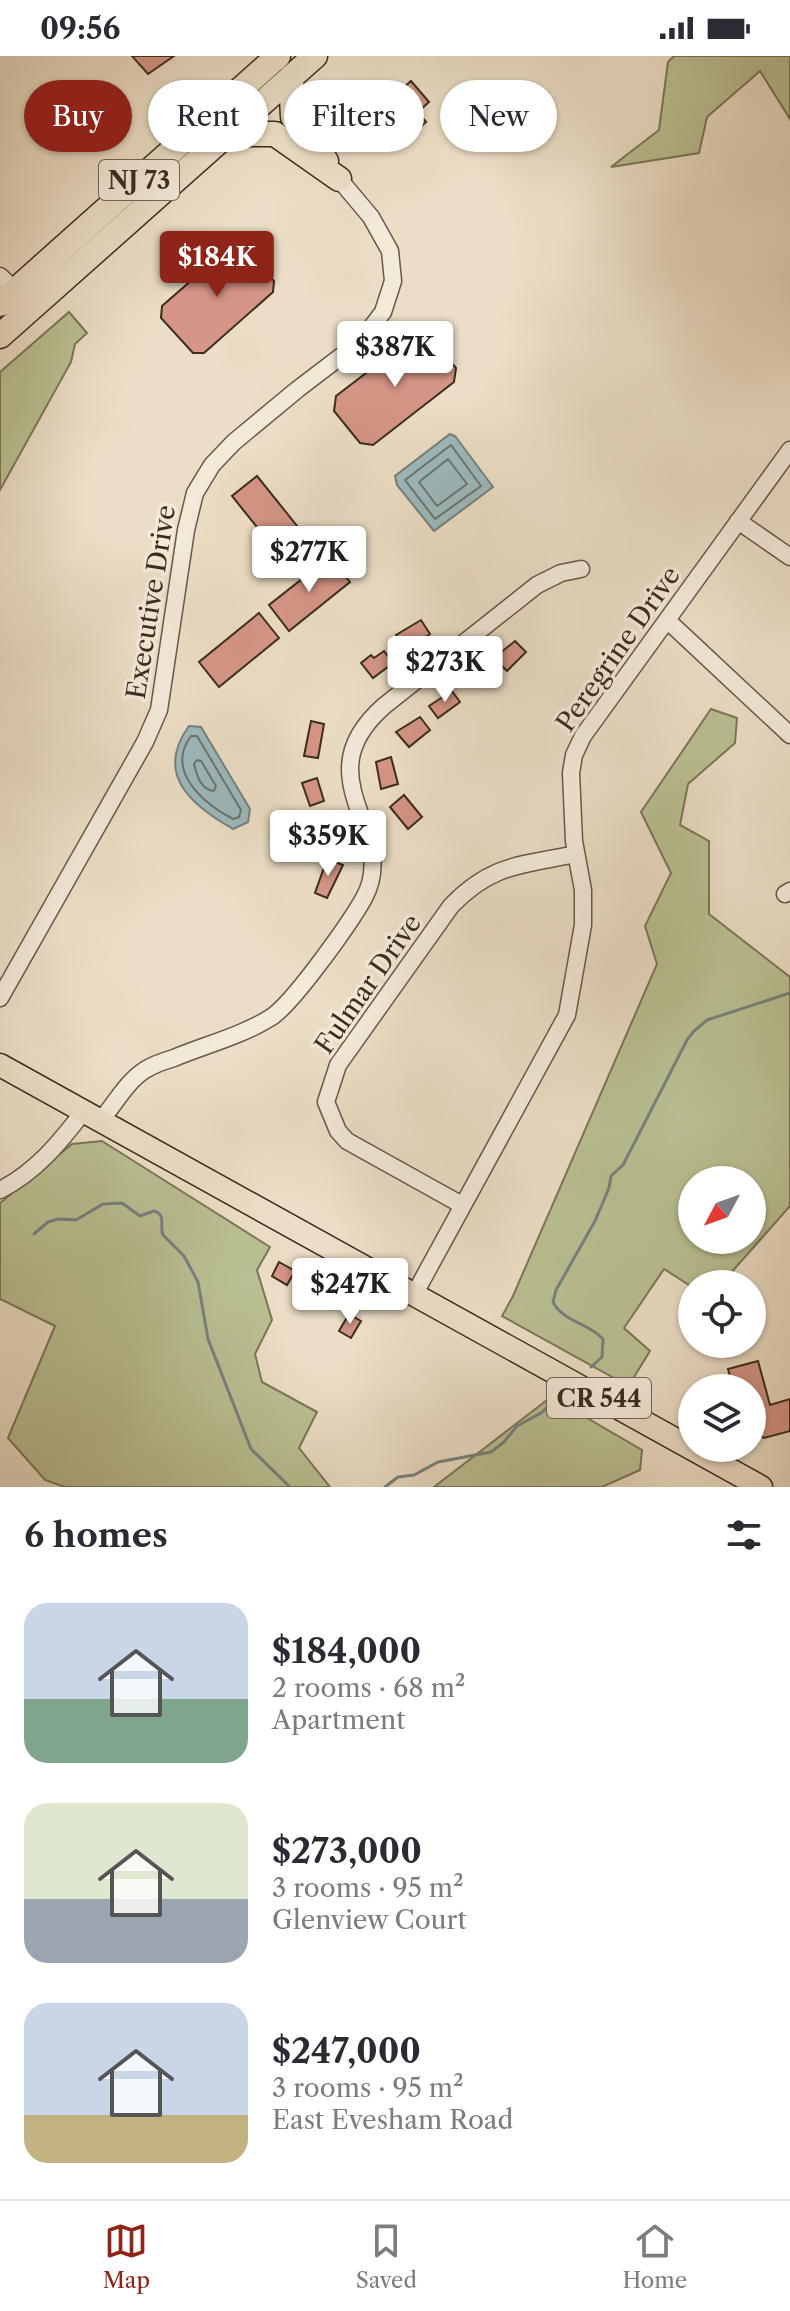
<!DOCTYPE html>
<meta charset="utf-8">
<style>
:root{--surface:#fff;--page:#f7f7f7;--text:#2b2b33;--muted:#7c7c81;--line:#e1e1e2;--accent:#8f2418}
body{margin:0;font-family:"Libre Caslon Text",serif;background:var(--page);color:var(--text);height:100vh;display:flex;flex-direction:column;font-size:30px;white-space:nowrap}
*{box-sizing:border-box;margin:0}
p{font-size:26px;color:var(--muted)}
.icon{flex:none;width:44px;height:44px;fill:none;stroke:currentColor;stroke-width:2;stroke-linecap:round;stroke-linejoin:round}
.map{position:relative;height:1431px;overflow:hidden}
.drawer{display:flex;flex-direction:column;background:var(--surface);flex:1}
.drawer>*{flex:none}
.guide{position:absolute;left:24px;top:24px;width:742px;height:72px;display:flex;gap:16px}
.needle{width:52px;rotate:229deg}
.tools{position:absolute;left:678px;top:1110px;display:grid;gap:16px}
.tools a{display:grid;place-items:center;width:88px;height:88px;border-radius:50%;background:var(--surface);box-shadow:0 2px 6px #0004;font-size:40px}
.price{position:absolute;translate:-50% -68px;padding:0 18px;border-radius:8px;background:#fff;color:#222;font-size:26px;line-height:52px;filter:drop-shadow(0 2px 4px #0008)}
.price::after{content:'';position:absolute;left:50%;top:48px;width:24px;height:18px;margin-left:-12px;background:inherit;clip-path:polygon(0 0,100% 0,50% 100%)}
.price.selected{background:var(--accent);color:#fff}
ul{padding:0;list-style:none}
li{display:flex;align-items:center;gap:24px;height:200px;padding:0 24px}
li span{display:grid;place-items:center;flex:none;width:224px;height:160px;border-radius:24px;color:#555}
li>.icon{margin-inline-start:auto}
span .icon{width:96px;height:96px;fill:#fffc;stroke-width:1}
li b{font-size:34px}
h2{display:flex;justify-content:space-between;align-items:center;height:96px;padding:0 24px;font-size:34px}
.pill{padding:0 28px;border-radius:36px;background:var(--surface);box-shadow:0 2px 6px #0004;font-size:28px;line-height:72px}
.pill.selected{background:var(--accent);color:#fff}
.status{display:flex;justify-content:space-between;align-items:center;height:56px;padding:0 40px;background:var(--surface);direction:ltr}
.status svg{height:22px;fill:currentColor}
.dock{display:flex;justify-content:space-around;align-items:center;height:112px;border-top:2px solid var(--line);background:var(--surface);font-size:22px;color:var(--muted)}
.dock a{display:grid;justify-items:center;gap:4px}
.dock .selected{color:var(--accent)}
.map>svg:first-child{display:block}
</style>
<div class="status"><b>09:56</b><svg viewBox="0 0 49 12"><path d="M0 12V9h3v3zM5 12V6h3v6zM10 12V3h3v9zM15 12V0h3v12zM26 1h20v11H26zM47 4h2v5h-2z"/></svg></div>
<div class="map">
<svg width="790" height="1431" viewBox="0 0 790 1431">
<rect width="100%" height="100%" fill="#ecdec6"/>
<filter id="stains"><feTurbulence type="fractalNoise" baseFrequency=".0025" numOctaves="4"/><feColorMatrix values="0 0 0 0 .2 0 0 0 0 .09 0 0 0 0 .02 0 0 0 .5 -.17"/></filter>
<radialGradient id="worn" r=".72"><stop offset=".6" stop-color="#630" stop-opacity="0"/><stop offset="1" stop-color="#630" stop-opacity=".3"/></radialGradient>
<!-- green -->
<path fill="#bac093" stroke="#7a7658" stroke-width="2" fill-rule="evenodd" d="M674,0H790V63L760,15L707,61L699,97L611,111L659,74L668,6Z
M69,256L87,277L75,288L71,306L0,434V316Z
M711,653L737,662L735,687L688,728L680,769L709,785V858L790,921V1150L721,1228H692V1231L664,1213L624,1272L650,1295L631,1326L623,1327L502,1260L513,1240L657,908L645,870L671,817L641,756ZM692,1124H752V1184H692Z
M102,1085L270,1191L257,1214L272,1264L255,1298L262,1326L317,1356L299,1392L330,1431H65L45,1424L8,1382L55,1270L0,1243V1147L72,1088Z
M551,1341L642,1394L640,1414L602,1431H434Z"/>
<!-- water -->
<path fill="#9cbabe" stroke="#75827e" stroke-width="2" d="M450,378L455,380L493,431L434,475L397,429L395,420Z
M189,670L201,671L250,753L248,766L233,773C191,749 154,718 189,670Z"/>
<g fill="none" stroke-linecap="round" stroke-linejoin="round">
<!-- shore -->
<path stroke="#6c746e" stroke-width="2" d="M451,389L481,430L435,463L405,424Z
M448,403L467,428L437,450L419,426Z
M191,680H197L241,754L239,761L233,763C203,747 165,715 191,680Z
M197,704L201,705L216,730L214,735C201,734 197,720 194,708Z"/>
<!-- stream -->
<path stroke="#75827e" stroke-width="3" d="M34,1178L48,1166L58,1163L76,1164L103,1148L122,1147L140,1160L154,1155C167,1159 159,1169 163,1179L184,1200L198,1226L208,1283L251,1393L290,1431
M591,1311L602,1301L603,1283C589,1267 563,1266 553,1246L556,1234L595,1165L609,1132L611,1120L623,1109L687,984L693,976L707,964L790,937
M385,1431L398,1421L414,1419L438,1406L491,1396L504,1386L517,1370L541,1357L559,1340"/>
</g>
<!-- building -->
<path fill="#d69687" stroke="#3b2d1d" stroke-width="2" d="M132,0H174L148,18Z
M411,25L429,46L418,56L426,66L417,74L409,64L404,69L385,48Z
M232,189H242L274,225L273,236L204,297H193L161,262L162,250Z
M417,278L430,280L456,312L454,326L373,389L360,387L334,355L336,340Z
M257,420L306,481L281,501L232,440Z
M330,501L350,526L289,575L269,549Z
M259,557L279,582L219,631L199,606Z
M421,564L430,578L406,595L396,579Z
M515,585L526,596L507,615L494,602Z
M384,595L393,607L373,622L361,607L371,599L374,602Z
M452,635L460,646L438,662L429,650Z
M420,661L430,674L409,691L396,676Z
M311,665L324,668L318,702L304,700Z
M391,701L398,728L381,733L376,706Z
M317,722L324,745L310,750L302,727Z
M404,739L422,761L408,773L390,751Z
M328,760L336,788L318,792L312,763Z
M327,803L343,809L327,842L315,837Z
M279,1206L295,1215L287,1229L272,1220Z
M349,1258L361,1265L351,1282L339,1275Z
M758,1305L770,1349L790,1343V1375L764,1382L752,1376V1332H733L728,1313Z"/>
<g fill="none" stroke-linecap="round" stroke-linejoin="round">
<defs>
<path id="minor" d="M0,220L15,234
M738,465L790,501
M667,564L790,679
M785,838L790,835
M0,942L145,686L159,654L186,474L195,437L212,409L234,386L298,333L361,285L383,256L393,225L390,195L371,161L339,123
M101,1064C115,1048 127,1025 145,1014C154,1008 164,1005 174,1002C205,989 241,980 270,962C292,949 350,867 364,842C401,775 301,723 384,650L537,529L561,517L581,513
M0,1134C36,1116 60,1086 84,1055
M462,1149L347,1085L338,1075L326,1046L338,1009L451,850C491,808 522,809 576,798
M414,1239L567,959L583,869V834L574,785L571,717L574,699L583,680L790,394"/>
<path id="major" d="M0,1009L761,1431"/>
<path id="highway" d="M291,21L293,61L326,105
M227,78H275L339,123
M0,248L278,0
M0,280L315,0"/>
</defs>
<!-- minor casing -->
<use href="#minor" stroke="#675947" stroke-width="19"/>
<!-- major casing -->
<use href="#major" stroke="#3b2d1d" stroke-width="25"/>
<!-- highway casing -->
<use href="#highway" stroke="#3b2d1d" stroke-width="27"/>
<!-- minor -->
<use href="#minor" stroke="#f3eada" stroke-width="16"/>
<!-- major -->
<use href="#major" stroke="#ecdec6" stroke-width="22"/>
<!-- highway -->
<use href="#highway" stroke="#ecdec6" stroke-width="24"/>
</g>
<g text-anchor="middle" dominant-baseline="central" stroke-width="7" stroke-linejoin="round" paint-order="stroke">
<!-- shield labels -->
<g fill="#f3eada" stroke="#726656" stroke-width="2">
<rect x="99" y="104" width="80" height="40" rx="6"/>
<rect x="547" y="1322" width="104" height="40" rx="6"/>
</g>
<g font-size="24" font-weight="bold" fill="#3b2d1d">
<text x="139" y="124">NJ 73</text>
<text x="599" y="1342">CR 544</text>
</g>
<!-- street labels -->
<g font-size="26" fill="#3b2d1d" stroke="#f3eada">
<text transform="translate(151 546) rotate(-81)">Executive Drive</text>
<text transform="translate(618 593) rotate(-55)">Peregrine Drive</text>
<text transform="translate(368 928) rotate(-55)">Fulmar Drive</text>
</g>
</g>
<rect width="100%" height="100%" filter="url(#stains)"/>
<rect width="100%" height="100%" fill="url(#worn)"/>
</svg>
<div class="tools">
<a><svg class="needle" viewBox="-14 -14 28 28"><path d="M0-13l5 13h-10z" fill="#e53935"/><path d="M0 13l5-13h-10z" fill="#7c7c81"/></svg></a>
<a><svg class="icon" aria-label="locate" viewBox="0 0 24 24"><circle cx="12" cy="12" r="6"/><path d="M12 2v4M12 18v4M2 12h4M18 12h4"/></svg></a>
<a><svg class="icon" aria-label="layers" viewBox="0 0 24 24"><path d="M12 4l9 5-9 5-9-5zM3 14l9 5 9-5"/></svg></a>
</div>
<b class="price selected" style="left:217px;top:243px">$184K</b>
<b class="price" style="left:395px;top:333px">$387K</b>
<b class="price" style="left:309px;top:538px">$277K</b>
<b class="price" style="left:445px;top:648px">$273K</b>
<b class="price" style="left:328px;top:822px">$359K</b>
<b class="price" style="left:350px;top:1270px">$247K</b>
<div class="guide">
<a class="pill selected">Buy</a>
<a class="pill">Rent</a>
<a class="pill">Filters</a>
<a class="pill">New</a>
</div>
</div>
<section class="drawer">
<h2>6 homes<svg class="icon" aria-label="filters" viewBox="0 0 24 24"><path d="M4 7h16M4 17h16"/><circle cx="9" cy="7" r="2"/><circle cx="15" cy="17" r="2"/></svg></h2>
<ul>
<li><span style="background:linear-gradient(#c9d6e8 60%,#7fa58c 0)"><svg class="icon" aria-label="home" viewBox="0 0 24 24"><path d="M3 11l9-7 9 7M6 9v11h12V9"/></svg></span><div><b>$184,000</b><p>2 rooms · 68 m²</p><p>Apartment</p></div></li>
<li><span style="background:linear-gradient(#dfe7d0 60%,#9aa5b1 0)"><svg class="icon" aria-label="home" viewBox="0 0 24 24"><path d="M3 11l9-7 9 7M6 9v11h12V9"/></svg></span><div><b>$273,000</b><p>3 rooms · 95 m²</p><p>Glenview Court</p></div></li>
<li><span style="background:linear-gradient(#c9d6e8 70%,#c2b280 0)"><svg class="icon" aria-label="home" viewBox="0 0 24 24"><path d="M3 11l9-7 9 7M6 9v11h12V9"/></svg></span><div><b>$247,000</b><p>3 rooms · 95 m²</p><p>East Evesham Road</p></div></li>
</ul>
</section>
<nav class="dock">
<a class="selected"><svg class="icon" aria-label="map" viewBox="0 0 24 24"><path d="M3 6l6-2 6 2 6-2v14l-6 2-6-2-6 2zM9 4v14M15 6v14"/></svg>Map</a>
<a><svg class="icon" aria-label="saved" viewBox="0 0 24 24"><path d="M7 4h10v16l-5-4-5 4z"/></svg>Saved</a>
<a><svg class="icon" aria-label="home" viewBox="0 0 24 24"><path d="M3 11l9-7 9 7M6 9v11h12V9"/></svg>Home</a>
</nav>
